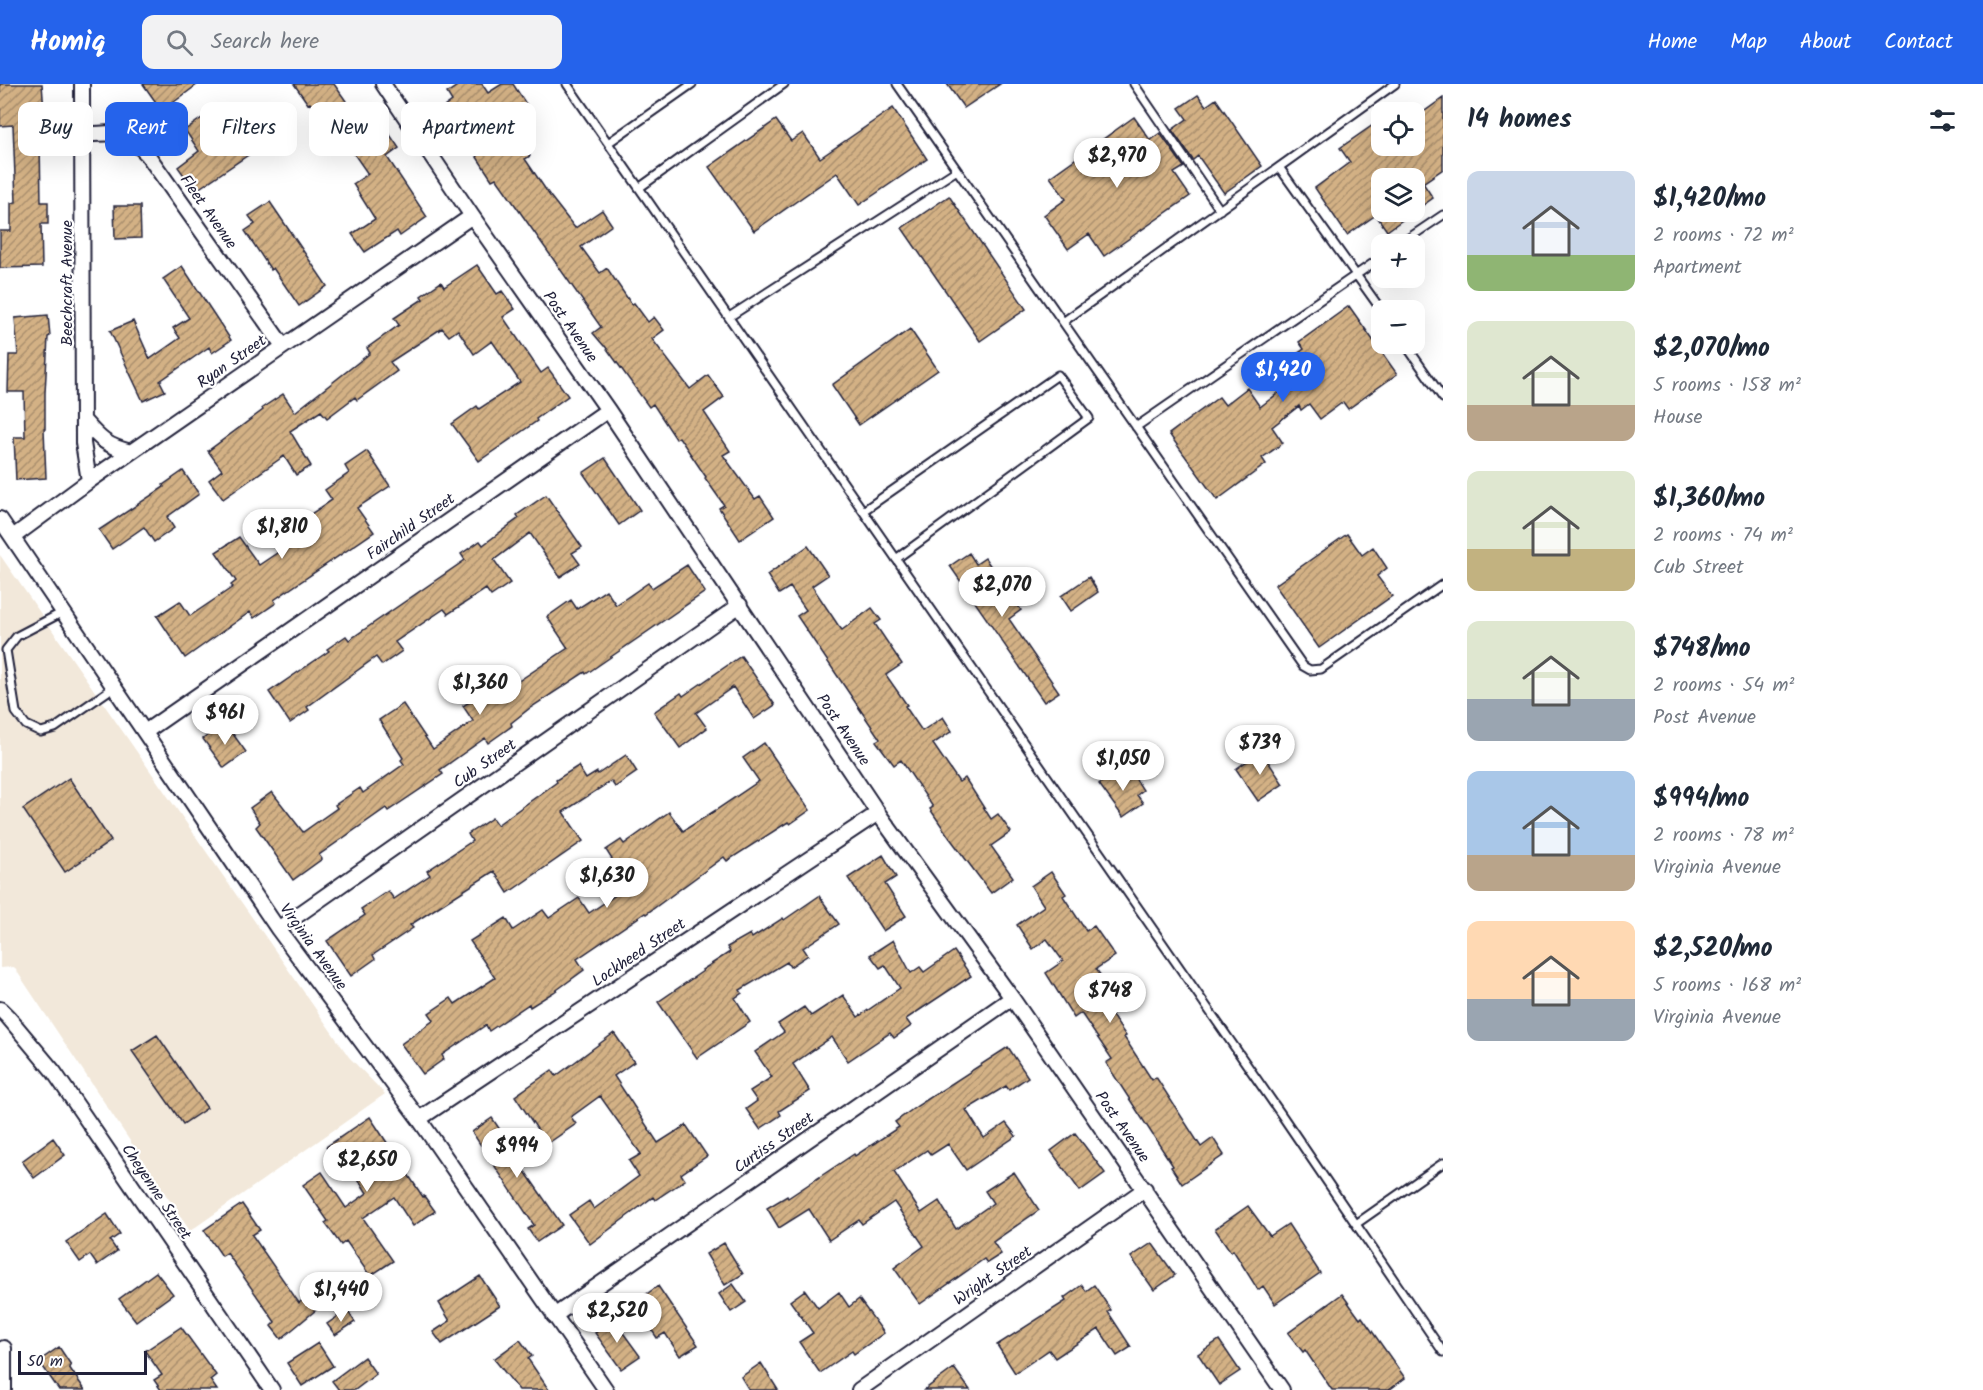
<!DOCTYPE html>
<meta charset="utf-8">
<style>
:root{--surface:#fff;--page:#f2f2f3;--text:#1f2937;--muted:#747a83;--accent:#2563eb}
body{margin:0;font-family:Kalam,sans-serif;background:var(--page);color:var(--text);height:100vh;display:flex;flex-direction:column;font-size:22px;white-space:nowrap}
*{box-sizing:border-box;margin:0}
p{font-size:20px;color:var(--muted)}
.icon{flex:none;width:33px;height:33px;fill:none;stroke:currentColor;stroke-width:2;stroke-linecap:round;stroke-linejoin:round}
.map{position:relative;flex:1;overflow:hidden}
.details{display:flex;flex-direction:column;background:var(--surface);width:540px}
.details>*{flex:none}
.banner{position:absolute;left:18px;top:18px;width:570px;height:54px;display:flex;gap:12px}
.controls{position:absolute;left:1371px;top:18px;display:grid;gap:12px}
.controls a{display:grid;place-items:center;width:54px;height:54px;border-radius:12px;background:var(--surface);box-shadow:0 6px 24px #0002;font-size:30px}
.scale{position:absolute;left:18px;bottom:15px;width:129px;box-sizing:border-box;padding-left:6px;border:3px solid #22223b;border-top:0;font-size:16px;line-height:21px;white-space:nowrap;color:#22223b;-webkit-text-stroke:4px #fff;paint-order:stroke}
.price{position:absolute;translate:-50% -51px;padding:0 14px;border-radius:21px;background:#fff;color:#222;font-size:20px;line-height:39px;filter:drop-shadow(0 2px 3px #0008)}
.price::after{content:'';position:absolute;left:50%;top:36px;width:18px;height:14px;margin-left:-9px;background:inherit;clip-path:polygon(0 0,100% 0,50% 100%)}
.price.selected{background:var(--accent);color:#fff}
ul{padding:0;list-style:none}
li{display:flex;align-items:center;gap:18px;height:150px;padding:0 24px}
li span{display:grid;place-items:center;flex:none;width:168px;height:120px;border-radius:12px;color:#555}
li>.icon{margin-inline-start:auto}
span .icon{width:72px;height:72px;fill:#fffc;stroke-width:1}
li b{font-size:26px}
h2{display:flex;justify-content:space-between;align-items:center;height:72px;padding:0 24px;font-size:26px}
.chip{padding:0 21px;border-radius:12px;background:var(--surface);box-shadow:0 6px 24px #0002;font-size:21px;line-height:54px}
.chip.selected{background:var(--accent);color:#fff}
header{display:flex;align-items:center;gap:36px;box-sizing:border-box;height:84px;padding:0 30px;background:var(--accent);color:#fff}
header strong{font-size:28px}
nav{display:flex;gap:33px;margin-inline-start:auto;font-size:21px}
.search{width:420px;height:54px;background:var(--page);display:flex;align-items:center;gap:15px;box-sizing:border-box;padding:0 21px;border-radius:12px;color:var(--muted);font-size:22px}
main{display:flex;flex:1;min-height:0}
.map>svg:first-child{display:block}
</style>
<header>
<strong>Homiq</strong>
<div class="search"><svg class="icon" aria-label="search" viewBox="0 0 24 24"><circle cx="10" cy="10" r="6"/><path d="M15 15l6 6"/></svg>Search here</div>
<nav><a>Home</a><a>Map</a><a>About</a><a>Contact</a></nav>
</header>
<main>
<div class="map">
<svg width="1443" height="1306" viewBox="0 0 1443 1306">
<defs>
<pattern id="building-hatch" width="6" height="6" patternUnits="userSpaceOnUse" patternTransform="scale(1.5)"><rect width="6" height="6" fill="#d3b185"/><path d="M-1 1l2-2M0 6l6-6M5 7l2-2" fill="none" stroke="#ab906e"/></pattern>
</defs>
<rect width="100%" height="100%" fill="#fff"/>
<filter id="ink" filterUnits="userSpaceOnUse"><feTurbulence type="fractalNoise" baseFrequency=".0167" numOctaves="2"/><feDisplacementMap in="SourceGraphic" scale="12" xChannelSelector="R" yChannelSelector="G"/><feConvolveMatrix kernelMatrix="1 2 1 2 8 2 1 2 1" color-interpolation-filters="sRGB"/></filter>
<g filter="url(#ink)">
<!-- built -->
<path fill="#f2e8da" d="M0,471L349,973L385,1010L190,1147L14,883L0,884Z"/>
<!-- building -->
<path fill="url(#building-hatch)" stroke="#22223b" stroke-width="1.5" fill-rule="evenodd" d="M0,0H42L44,27L43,60L40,59L41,118H48V140H41L42,183L0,184V147H11V119L16,118L13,41L0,42Z
M143,0H198L162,27Z
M294,0H334L365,44L368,42L375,52L386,45L399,64L387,73L427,133L400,152L397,147L365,168L352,150L375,135L353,100L368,90L343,54L336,58L310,19L308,20Z
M460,0H482L488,9L502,0H513L528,23L507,38L530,72L525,75L550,112L575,144L602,126L612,141L581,163L600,189L607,184L632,221L634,219L648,238L654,233L664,246L652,255L690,305L708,291L724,313L704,328L730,367L723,371L755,415L760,412L774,433L740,456L719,424L724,421L705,394L706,393L679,353L676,355L653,320L649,323L605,262H604L593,249L601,243L496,94L492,96L444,23L452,17L447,9Z
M947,0H1000L964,24Z
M1198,11L1206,22L1216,15L1262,82L1224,109L1198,72L1193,76L1172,46L1187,35L1179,24Z
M1443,14V85L1423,99L1433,114L1387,147L1376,131L1347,151L1315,104L1350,78L1340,64L1373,41L1382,52V62H1414V35ZM1382,94H1414V128H1381Z
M893,24L927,75L859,121L837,89L754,147L709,83L776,36L791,57L803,49L820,74Z
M212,27L234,59L250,48L260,63L195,107L178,83L199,67L185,46Z
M1134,33L1150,56L1160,49L1184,83L1174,89L1190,112L1104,172L1089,150L1068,165L1044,131L1066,115L1050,93Z
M949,112L1026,225L980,257L902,144Z
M270,118L327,202L299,222L273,184L271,186L245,147L255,140L249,132Z
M114,122H140L141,154L115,155Z
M477,181L497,210L502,207L515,225L503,233L541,289L548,284L568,312L536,335L537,337L479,377L452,340L477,322L479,325L520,298L492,257L474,270L458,246L449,252L442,244L390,278L397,287L357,316L355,313L327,334L321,327L290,347L311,382L296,391L284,372L223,415L209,396L222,386L208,367L263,326L262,324L283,310L295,328L370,269L367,264L399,241L394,234L423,215L421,212L441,198L444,203Z
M182,182L231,256L212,269L209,263L160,297L165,307L143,317L110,247L133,237L150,275L180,254L173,244L189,234L163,195Z
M1349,222L1397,290L1348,325L1343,318L1320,335L1309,320L1301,326L1299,322L1272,343L1283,359L1262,374L1266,380L1217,416L1169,350L1219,313L1225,321L1247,304L1260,323L1295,296L1284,279L1304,265L1299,258Z
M48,231L50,252L48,253L45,309V345H44L46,394L16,396L14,353H25L24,308H8L9,271H18L15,234Z
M910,245L938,286L859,341L832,301Z
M367,367L390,402L357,424L374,448L274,516L276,519L254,534L250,528L185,574L157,532L180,517L190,532L233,503L231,501L236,497L216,468L239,453L259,481L299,454L291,443L332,416L325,406L349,389L345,382Z
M605,374L640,426L619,441L583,389Z
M183,387L199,410L167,433L174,444L154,458L144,443L112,465L99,446L164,403L163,401Z
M546,411L582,463L572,469L580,480L560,493L530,449L494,476L510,499L491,512L486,505L448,530L444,525L395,558L402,567L382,581L376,573L307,623L309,626L290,639L269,608L329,567L327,565L346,552L349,556L465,476L461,470L480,457L483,461L519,434L517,431Z
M1347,450L1362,471L1373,463L1387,484L1377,492L1392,512L1319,564L1275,501Z
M808,462L828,491L812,502L838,541L842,546L872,524L881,536L875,540L902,580L886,591L907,621L905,622L922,647L943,633L952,647L933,660L959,698L965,694L991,735L998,730L1011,748L991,762L1013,793L991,809L949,753L930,725L933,723L901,676L894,681L876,657L880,655L797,532L806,526L790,503L779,510L767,491Z
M969,469L976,480L985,474L1021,526L1009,535L1059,608L1044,618L950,482Z
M687,481L705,508L586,590L585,588L530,624L511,639L512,642L488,659L485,654L440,686L443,690L388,727L386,724L319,771L322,775L293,796L256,743L260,739L250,724L272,708L303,748L337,724L335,721L360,704L363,709L404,680L401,676L403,674L379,636L403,620L433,665L473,637L463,622L509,592L514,600L568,564L547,533L571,516L577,525L606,506L616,521L648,499L652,504Z
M1089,493L1098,508L1071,527L1061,512Z
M741,572L775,621L754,635L733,603L696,629L707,644L680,664L654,628L681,609L683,612Z
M225,639L246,668L224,684L203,655Z
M764,659L810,726L790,740L788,738L727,777L724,773L646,830L645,829L577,875L584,886L554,908L530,923L529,920L489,947L486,941L442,971L444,975L423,990L401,960L434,936L429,929L451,914L455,920L495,894L470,857L506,834L513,846L543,826L549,834L579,814L589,829L629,802L606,766L621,756L624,760L669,728L683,747L716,726L759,697L743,674Z
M1261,667L1283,700L1258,717L1236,685Z
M626,671L637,688L615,703L611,697L563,728L583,757L508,809L494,787L410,841L413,844L373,871L375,875L351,892L327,857L365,831L361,825L388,807L394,815L430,791L427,787L472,757L468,750L492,734L497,741L557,698L556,696L578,682L586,695L597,688L598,690Z
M1119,686L1125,694L1132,689L1143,706L1137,711L1143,719L1123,733L1099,700Z
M69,694L111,757L65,788L23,725Z
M883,771L896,793L885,800L906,832L883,847L848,794Z
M1051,788L1066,810L1063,812L1086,847L1094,842L1115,872L1096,885L1117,915L1106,923L1126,952L1124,953L1152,996L1156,993L1201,1063L1213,1054L1224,1071L1182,1100L1171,1083L1173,1082L1106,979L1112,975L1081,929L1074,934L1046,889L1063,877L1047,855L1033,865L1017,841L1044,822L1031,802Z
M819,812L839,840L803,864L808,871L790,883L787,878L740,906L742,909L735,914L750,938L697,974L658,918L703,887L702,886L730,868L727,863L750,850L752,854L783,834L784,836Z
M893,856L911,889L920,883L924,888L954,867L971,892L906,935L911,942L894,954L890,949L848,977L832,953L793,980L810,1007L779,1027L781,1031L760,1045L746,1025L757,1017L750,1007L772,993L755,968L784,948L778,940L804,923L811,932L843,911L858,933L900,904L885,881L880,884L870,871Z
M614,949L634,978L614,992L658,1059L686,1041L707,1072L681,1090L685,1096L655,1116L653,1113L590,1160L569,1131L589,1117L594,1125L639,1092L629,1077L641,1070L600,1012L571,1033L576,1040L547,1060L515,1012L552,986L556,992Z
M157,951L207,1024L183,1040L132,967Z
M1008,963L1028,993L1009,1006L1006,1002L966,1026L984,1054L1006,1039L1016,1052L966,1086L948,1060L931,1071L927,1066L894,1088L921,1129L939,1117L956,1145L993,1119L985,1107L1014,1088L1039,1126L993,1158L1001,1170L987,1179L984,1175L920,1220L894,1184L924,1162L894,1118L862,1140L859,1136L829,1156L809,1125L779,1144L767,1124L787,1112L788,1114L854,1070L855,1072L899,1043L895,1038L917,1022Z
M370,1033L423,1113L424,1112L435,1127L413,1142L394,1113L363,1134L393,1177L370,1192L346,1157L341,1161L325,1139L328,1137L303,1101L322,1088L346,1124L367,1109L348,1079L341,1083L326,1063Z
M492,1034L524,1081L522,1083L562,1141L537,1158L528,1145L534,1141L472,1048Z
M1075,1049L1105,1089L1080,1107L1051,1067Z
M53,1054L65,1071L34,1094L22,1077Z
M242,1120L260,1146L252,1151L299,1219L306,1213L316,1226L281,1255L271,1242L275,1238L227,1169L222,1172L204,1146Z
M1248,1122L1270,1152L1288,1140L1320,1189L1275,1220L1263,1202L1258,1206L1233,1166L1231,1168L1215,1145Z
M107,1130L120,1150L110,1157L117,1167L97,1181L90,1171L80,1178L66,1158Z
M724,1159L743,1190L725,1201L706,1170Z
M1152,1159L1175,1191L1154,1206L1131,1173Z
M156,1188L173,1210L136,1237L119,1215Z
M480,1192L500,1222L442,1260L433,1248L450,1237L439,1219Z
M733,1200L746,1218L731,1228L719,1210Z
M1082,1201L1086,1207L1094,1201L1111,1226L1108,1228L1131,1263L1117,1272L1099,1245L1055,1274L1049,1266L1015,1289L997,1261L1066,1217L1064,1214Z
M658,1202L698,1261L680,1272L665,1249L657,1254L634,1219Z
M805,1206L818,1224L839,1208L849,1223L859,1215L884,1249L854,1270L852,1267L820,1289L799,1258L813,1249L790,1217Z
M1342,1210L1360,1235L1362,1233L1405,1294L1389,1306H1332L1305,1266L1303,1268L1288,1249Z
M347,1226L355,1238L335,1251L327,1240Z
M613,1235L640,1272L621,1285L595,1249Z
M181,1243L216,1291L210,1296L217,1306H161L154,1296L162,1291L145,1267Z
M520,1256L532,1272L528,1275L549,1306H519L494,1275Z
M1219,1256L1240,1287L1219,1301L1198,1270Z
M318,1259L333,1282L302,1302L287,1279Z
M59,1263L71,1281L69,1283L85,1306H59L39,1277Z
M364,1273L376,1290L355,1306H339L332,1297Z
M761,1279L778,1306H749L741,1293Z
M954,1284L970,1306H924Z"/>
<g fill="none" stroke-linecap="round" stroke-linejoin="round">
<defs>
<path id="lane" d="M567,0L1281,1030L1443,1268
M897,0L1303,582L1310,586L1321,585L1443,500
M1134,0L1220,126
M608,59L692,0
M1279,83L1382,227
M639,104L784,0
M1400,160L1443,131
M729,233L957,86
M1063,238L1395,0
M1405,260L1443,314
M1136,343L1382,173
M863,427L1058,291L1089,334L896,475
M63,528L17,552L6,566L16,628L26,641L41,648L55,644L114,603
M1356,1140L1443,1079"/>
<path id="street" d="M82,0L83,359L89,397
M383,0L472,132L608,326L878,729L1012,914L1282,1306
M84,51C116,48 123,46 147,70L283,262
M83,336C100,355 106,362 131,368
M0,435L278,845L419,1035L606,1306
M13,453L89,397L472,132
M145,648L608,326
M278,845L740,521
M0,925L8,933L54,988L272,1306
M419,1035L878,729
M554,1232L1012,914
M4,1264V1306
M859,1306L1145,1105"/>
</defs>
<!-- lane casing -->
<use href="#lane" stroke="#22223b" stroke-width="11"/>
<!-- street casing -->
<use href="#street" stroke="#22223b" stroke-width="18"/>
<!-- lane -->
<use href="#lane" stroke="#fff" stroke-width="7"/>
<!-- street -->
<use href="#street" stroke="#fff" stroke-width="14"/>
</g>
</g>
<g text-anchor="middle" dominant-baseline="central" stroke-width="4.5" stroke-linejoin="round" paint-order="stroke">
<!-- street labels -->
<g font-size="16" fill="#22223b" stroke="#fff">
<text transform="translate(208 128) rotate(55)">Fleet Avenue</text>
<text transform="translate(67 199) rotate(-90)">Beechcraft Avenue</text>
<text transform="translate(570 243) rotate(55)">Post Avenue</text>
<text transform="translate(232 278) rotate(-35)">Ryan Street</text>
<text transform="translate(411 443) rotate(-35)">Fairchild Street</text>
<text transform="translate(843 646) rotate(56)">Post Avenue</text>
<text transform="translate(485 680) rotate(-35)">Cub Street</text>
<text transform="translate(313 863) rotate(54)">Virginia Avenue</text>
<text transform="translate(639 869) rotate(-34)">Lockheed Street</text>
<text transform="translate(1122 1043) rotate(55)">Post Avenue</text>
<text transform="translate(774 1059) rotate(-35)">Curtiss Street</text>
<text transform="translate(156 1108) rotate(56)">Cheyenne Street</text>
<text transform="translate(993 1192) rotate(-35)">Wright Street</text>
</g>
</g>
</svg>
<div class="controls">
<a><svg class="icon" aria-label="locate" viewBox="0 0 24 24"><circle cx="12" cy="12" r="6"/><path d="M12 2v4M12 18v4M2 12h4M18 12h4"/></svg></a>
<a><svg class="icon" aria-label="layers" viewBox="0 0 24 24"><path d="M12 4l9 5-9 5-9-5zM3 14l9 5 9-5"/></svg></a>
<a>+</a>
<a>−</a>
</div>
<div class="scale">50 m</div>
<b class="price" style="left:1117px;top:105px">$2,970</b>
<b class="price selected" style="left:1283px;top:319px">$1,420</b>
<b class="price" style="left:282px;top:476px">$1,810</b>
<b class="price" style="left:1002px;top:534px">$2,070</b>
<b class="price" style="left:480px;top:632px">$1,360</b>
<b class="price" style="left:225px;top:662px">$961</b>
<b class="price" style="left:1260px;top:692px">$739</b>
<b class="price" style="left:1123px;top:708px">$1,050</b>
<b class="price" style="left:607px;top:825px">$1,630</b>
<b class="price" style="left:1110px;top:940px">$748</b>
<b class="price" style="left:517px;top:1095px">$994</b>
<b class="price" style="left:367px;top:1109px">$2,650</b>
<b class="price" style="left:341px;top:1239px">$1,440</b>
<b class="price" style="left:617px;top:1260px">$2,520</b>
<div class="banner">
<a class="chip">Buy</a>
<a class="chip selected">Rent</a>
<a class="chip">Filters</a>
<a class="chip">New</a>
<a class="chip">Apartment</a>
</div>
</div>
<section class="details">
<h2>14 homes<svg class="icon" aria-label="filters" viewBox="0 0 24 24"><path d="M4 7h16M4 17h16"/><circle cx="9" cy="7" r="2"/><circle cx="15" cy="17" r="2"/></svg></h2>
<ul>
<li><span style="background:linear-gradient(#c9d6e8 70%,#8fb573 0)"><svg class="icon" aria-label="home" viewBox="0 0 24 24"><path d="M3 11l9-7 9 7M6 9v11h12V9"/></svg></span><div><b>$1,420/mo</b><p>2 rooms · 72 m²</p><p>Apartment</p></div></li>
<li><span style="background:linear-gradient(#dfe7d0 70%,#b9a48a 0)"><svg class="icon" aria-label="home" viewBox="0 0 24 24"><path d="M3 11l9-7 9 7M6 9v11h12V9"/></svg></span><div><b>$2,070/mo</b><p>5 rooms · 158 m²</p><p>House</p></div></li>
<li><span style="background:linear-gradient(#dfe7d0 65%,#c2b280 0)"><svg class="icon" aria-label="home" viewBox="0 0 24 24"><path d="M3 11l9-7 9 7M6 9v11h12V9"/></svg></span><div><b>$1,360/mo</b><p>2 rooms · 74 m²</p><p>Cub Street</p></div></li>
<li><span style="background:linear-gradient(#dfe7d0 65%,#9aa5b1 0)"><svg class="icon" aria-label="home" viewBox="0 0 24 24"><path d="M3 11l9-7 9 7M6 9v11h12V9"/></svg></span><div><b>$748/mo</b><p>2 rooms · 54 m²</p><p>Post Avenue</p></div></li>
<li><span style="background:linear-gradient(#a9c7e8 70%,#b9a48a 0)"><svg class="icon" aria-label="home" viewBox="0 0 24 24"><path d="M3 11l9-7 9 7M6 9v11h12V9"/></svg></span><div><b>$994/mo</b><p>2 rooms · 78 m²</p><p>Virginia Avenue</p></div></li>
<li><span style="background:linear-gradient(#ffd9b3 65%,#9aa5b1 0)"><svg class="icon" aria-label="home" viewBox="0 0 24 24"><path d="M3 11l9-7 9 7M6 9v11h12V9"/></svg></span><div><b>$2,520/mo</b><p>5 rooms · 168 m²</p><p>Virginia Avenue</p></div></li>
</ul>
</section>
</main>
